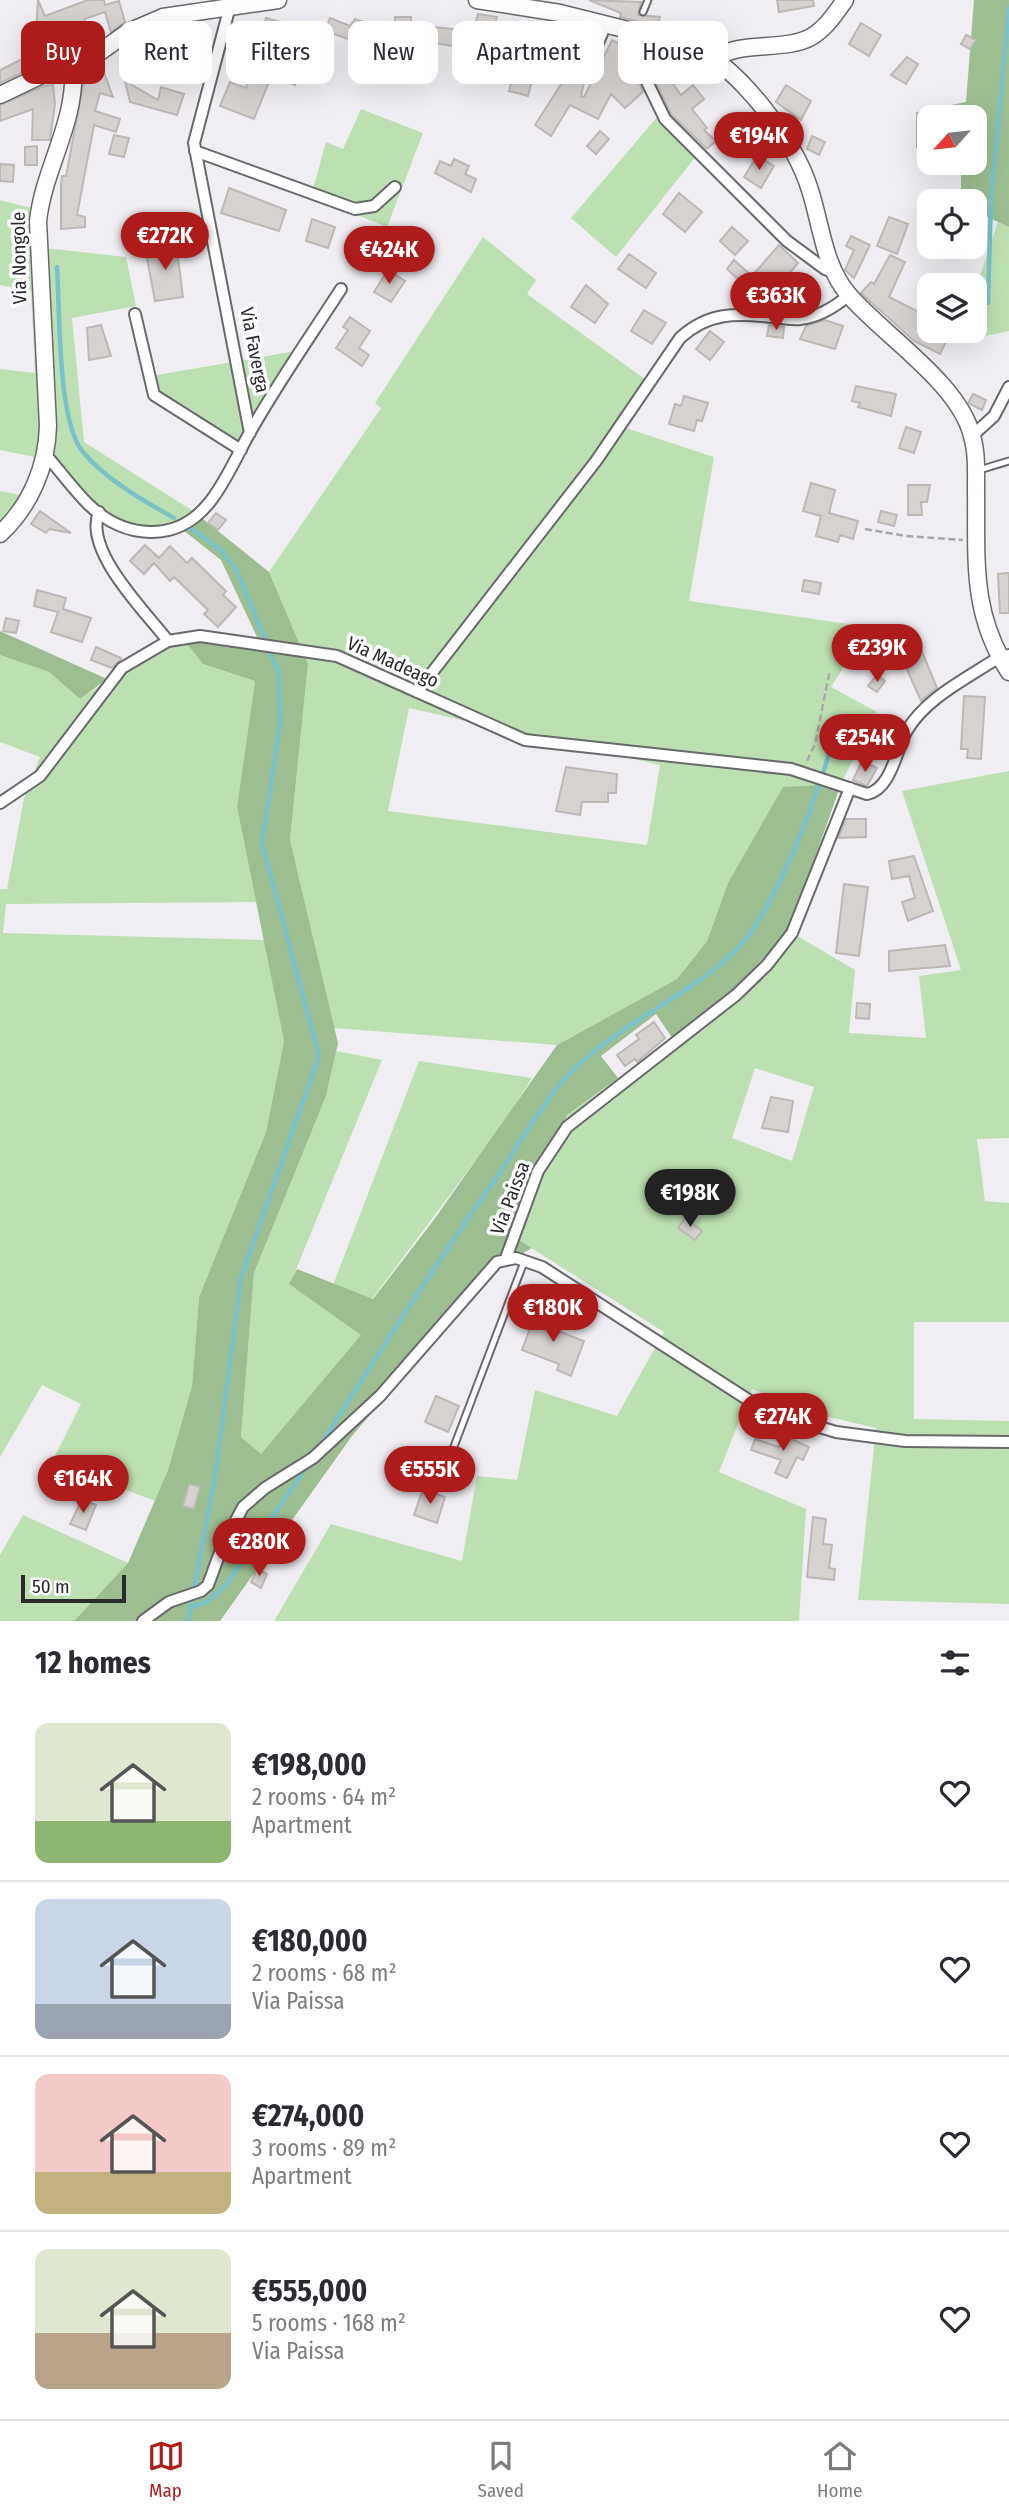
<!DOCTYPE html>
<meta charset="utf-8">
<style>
:root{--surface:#fff;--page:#f2f2f3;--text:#2b2b33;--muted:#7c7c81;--line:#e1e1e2;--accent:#ad1c1b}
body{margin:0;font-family:"Fira Sans Condensed",sans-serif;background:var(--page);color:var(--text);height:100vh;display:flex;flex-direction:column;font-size:26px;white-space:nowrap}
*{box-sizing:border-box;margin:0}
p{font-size:23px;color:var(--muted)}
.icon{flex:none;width:38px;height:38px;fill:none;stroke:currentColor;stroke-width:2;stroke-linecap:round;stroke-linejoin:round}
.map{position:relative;height:1621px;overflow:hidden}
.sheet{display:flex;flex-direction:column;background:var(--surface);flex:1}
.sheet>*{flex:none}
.top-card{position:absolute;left:21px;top:21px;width:968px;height:63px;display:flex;gap:14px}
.needle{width:46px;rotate:243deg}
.tools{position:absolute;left:917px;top:105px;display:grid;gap:14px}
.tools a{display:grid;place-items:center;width:70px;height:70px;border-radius:14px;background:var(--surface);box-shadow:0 7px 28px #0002;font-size:35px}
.scale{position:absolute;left:21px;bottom:18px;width:105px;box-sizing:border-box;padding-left:7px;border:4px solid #2a292b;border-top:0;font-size:19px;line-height:24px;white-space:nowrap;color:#2a292b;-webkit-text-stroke:5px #fdfcff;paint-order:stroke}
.price{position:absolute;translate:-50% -60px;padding:0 16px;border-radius:24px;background:var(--accent);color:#fff;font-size:23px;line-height:46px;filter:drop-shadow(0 2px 4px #0008)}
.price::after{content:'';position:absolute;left:50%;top:42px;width:21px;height:16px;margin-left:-10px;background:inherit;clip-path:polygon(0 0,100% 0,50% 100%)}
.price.active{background:#222;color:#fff}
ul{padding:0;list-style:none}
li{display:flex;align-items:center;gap:21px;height:175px;padding:0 35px}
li+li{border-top:2px solid var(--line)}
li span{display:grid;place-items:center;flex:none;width:196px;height:140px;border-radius:14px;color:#555}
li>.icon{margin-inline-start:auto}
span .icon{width:84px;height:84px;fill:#fffc;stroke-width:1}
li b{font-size:30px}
h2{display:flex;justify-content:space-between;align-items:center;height:84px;padding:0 35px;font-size:30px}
.pill{padding:0 24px;border-radius:14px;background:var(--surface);box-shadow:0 7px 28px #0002;font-size:24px;line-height:63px}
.pill.active{background:var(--accent);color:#fff}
.tab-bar{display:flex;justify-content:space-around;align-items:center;height:98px;border-top:2px solid var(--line);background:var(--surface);font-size:19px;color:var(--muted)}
.tab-bar a{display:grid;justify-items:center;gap:4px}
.tab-bar .active{color:var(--accent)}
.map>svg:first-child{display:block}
</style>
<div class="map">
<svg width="1009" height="1621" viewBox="0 0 1009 1621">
<rect width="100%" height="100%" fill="#f0eef2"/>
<!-- green -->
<path fill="#bde0b2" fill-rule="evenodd" d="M361,109L423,133L387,227L311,196L326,142L343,149Z
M659,115L701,150L616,257L571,218Z
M0,200L47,212L45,248L126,257L136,306L72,318L84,442L193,511L183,530C161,528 139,528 119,519C92,506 61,466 39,444L34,457L0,450V369L35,373L31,291L0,285Z
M998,222L1009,227V331L957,342L961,331H975V291Z
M483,237L536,280L527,294L646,380L617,425L714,457L689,601L869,627L831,687L877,712L841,784L728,883L707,941L677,979L557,1045L334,1028L290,840L308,664L269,572L381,408L375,403ZM409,708L660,765L647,845L388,811Z
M296,351L237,448L157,396L151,376Z
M0,491L22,495L1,522H0Z
M179,634L203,664L255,681L237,807L256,902L6,904L3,933L264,940L284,1041L266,1132L199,1297L192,1386L168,1470L155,1501L52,1462L81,1404L42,1385L0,1457V889H7L24,798L40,757L0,742V655L49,672L80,699Z
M1009,771V1138L977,1139L985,1201L1009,1203V1322H914V1419L1009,1421V1604L858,1600L876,1428L812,1413L752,1389L719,1472L806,1509L799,1621H274L331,1524L462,1561L477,1476L517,1480L535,1390L617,1416L664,1332L514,1237L567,1115L673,1039L789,931L855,970L849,1033L926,1038L919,976L961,970L902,791ZM755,1068L814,1087L792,1161L732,1138Z
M336,1051L382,1060L290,1284L362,1335L261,1454L241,1437L254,1273L326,1096Z
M419,1061L532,1078L502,1125L372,1299L333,1285Z
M23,1515L128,1563L74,1621H0V1555Z"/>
<!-- forest -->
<path fill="#9cbe91" d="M974,0H1009V227L975,211V201H961V163H975V117H929V150L916,148V112L966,102Z
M193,511L269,572L308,664L290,840L338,1043L326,1096L254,1273L241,1437L261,1454L361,1335L289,1284L297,1269L373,1299L433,1221L557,1045L677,979L707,941L728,883L783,787L841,784L789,931L730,993L673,1039L656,1014L601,1056L618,1078L567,1115L514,1237L532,1248L491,1272L352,1436L220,1621H74L128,1563L168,1470L192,1386L199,1297L266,1132L284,1041L237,807L255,681L203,664L179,634L257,637L221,560L183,530Z
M0,631L107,679L80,699L49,672L0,655Z"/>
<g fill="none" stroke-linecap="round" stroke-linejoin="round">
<!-- stream -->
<path stroke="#79c2ca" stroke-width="4.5" d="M57,267C60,310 57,421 83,452C105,479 144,501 174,518
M988,303L991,198L1009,7
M188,526L222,551L237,571L279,674L280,724L262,843L319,1056L241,1278L215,1477L188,1621
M320,1446C375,1358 432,1270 491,1185C514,1152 535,1115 560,1084C606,1030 677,1003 729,957C775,917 823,784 837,724
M190,1608L208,1601L226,1585L308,1465"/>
</g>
<!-- building -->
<path fill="#d6d2d0" stroke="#bcb8b6" stroke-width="2" d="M38,0L45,16L88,0H104L105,5L119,1L125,22L111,32L105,12L84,19L93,44L66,55L57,33L36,32Z
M589,0L641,2L638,15L660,17L657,26L620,17L621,13Z
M777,0H813L814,6L779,12Z
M478,14L497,17L493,30L515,26L518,36L485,41L484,46L478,47L454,49L453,46L434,43L395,42V17H411V24L452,29L475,25Z
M266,18L287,24L282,40L278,39L272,60L277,62L254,119L220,106L230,82L246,88Z
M330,18L350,26L355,19L370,24L368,39H348L325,31Z
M861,23L881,35L869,56L849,44Z
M532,31L545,32L528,96L509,91L524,35Z
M564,31L594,35L581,76L584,82L581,96L584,97L612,40L624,46L643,92L625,108L611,94L598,119L570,105L551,136L535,125L565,78L571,52L562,51Z
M966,35L976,40L970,49L961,44Z
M289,48H292L295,85L282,80Z
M26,57L32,68L0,83V70Z
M907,57L918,64L906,84L891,75Z
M659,64L681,95L693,85L704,99L692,109L707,128L704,130L716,141L707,149L671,114L650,71Z
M102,67L113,97L100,93L95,111L120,119L116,132L94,125L77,215L85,217V227L61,229V184L62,176H66L83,85Z
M125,81L158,100L161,87L184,94L177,115L130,102Z
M53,85L55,104L50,140H32L33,109L0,121V105L44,86Z
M786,85L811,101L801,120L776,102Z
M600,131L609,139L596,154L587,146Z
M114,135L129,138L124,157L109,154Z
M812,136L825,142L819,155L807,149Z
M37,146V165H25V147Z
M757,156L774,166L761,188L744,177Z
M454,159L469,166L465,174L476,179L471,192L435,173L440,161L451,166Z
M0,164L14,165L13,182L0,181Z
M229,188L286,210L279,231L221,213Z
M679,193L702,212L685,232L663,214Z
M889,217L908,224L897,254L877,246Z
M312,219L335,227L328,248L306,241Z
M732,227L748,241L735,255L720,241Z
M851,236L870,245L854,278L845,270L854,250L846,246Z
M176,243L183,297L155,301L145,248Z
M779,245L798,263L786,277L805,300L792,311L780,310L763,288L756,296L727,269L734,260L752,276Z
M629,254L656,273L646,288L618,269Z
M890,255L905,262L889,297L929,317V331H951L940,354L914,341L861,293L871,282L874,284Z
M388,270L405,281L391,302L374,292Z
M586,285L608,304L595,323L571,307Z
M644,310L666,323L652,344L631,331Z
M350,317L370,331L359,348L369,355L362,366L336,348L348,330L343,327Z
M825,320L843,326L835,349L800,339L806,326Z
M101,325L111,356L89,360L87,328Z
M769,325L784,327L783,338L767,336Z
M710,331L724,342L710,360L696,349Z
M856,386L896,394L891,416L858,407L860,403L852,401Z
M973,394L986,400L982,410L968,403Z
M684,396L708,403L702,421L697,420L694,431L669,424L675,404L681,406Z
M906,427L921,432L914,453L899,448Z
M811,483L835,490L829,513L858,521L853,539L840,535L838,542L816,536L821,516L803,511Z
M908,485H930L927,502H921L922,515H908Z
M40,511L71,533L49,529L46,533L31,524Z
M881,511L897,515L894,526L878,522Z
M216,513L226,520L218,530L208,523Z
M145,545L159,558L170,546L187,563L192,558L226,591L223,595L236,607L218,627L204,614L208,610L174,577L170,581L154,563L144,574L130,561Z
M1009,573V613H1000L998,574Z
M804,580L821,583L819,594L802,591Z
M37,590L66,598L63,609L91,618L82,642L51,632L58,612L34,606Z
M6,618L19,621L16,633L3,631Z
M96,647L121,658L120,660L112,668L91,660Z
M920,647L937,688L921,701L901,656Z
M877,675L885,681L877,692L868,686Z
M964,696L985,697L981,759L967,758L968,749H961Z
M862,761L877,768L867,786L853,780Z
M566,767L617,774L616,793H608V802H582L580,815L556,811Z
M846,819H866V837L838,838Z
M914,856L933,911L908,921L902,902L915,898L909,876L892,879L889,861Z
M844,884L868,887L859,956L836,953Z
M945,945L950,966L889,971V951Z
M857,1003L870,1004L869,1019L856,1018Z
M654,1022L665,1038L637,1062L635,1059L625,1066L617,1055L639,1039L636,1035Z
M771,1097L793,1101L788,1132L762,1128Z
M685,1218L702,1231L695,1240L678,1228Z
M536,1312L559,1320L555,1330L584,1341L571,1376L557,1370L559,1364L522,1350Z
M436,1396L459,1406L448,1432L425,1422Z
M785,1436L809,1447L803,1460L797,1457L787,1478L775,1473L781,1460L751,1450L755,1439L779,1447Z
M189,1484L200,1487L194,1509L183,1506Z
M423,1489L445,1497L437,1523L414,1515Z
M82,1499L96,1505L86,1530L70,1524Z
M813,1517L826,1519L823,1544L832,1545L829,1568L835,1569L834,1580L807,1577Z
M257,1569L267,1574L261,1588L251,1582Z"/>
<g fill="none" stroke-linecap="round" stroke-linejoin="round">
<defs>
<path id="lane" d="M643,12L648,0
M165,53L179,63L210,74
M586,77L608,26
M979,470L1009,461
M450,1457L524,1262"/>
<path id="street" d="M230,6L194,143L250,433
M635,32L634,55L665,119L787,241L825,269L835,273
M195,151L355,209L374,206L395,187
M135,314L154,395L241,450
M972,436L994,416L1009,387
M46,455C60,471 73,489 88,504C124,539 176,544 209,503C226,482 236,457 249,434C277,384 310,337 341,289
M99,512C83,551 146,612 168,641
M417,692L596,461L680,338C708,312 736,313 773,317C781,318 792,320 800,319C819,317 835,307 849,295
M0,803L40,776L122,668L168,641L200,636L337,656L525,740L791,769L867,794C891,789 896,751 906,732C925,698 968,678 999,657L1009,655
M506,1258L538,1171L567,1127L736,995L767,965L792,933L850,788
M143,1621L169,1602L201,1591L208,1585L222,1547L243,1507L265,1488L313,1458L380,1396L497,1262L516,1258L542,1267L750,1401L813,1425L836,1432L905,1441L1009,1442"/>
<path id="secondary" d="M477,0L560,13L692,46C740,68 795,141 810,190C821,224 824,266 848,294C884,336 959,383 972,436C977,453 976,471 976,489C977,557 970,612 1009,672
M715,60C733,40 785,52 811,37C826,28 835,14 845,0
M0,95L44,74L93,57L128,32L163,17L278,0
M0,534C30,506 47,467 48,426L38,221C44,167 77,122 73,66"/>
</defs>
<!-- lane casing -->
<use href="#lane" stroke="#69686c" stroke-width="9"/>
<!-- street casing -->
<use href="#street" stroke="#69686c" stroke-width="14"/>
<!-- secondary casing -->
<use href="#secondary" stroke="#69686c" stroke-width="19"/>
<!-- path -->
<path stroke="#a9a7ab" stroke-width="2.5" stroke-dasharray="7 3.5" stroke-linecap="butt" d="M865,529L906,536L963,540
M807,761L815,744L830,670"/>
<!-- lane -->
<use href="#lane" stroke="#fff" stroke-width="5"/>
<!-- street -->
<use href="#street" stroke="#fff" stroke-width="10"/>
<!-- secondary -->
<use href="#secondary" stroke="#fff" stroke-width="16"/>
</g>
<g text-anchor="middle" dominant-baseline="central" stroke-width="7" stroke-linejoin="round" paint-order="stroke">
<!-- street labels -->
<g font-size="19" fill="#2a292b" stroke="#fdfcff">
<text transform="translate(19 258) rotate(-91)">Via Nongole</text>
<text transform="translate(255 350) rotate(79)">Via Faverga</text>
<text transform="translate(393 662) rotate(24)">Via Madeago</text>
<text transform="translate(510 1198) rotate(-69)">Via Paissa</text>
</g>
</g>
</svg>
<div class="tools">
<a><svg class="needle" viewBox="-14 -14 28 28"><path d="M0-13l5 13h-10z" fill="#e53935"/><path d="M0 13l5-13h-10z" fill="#7c7c81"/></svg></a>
<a><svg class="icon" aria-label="locate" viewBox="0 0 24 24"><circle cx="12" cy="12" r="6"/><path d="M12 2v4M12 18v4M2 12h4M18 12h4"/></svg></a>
<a><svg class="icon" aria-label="layers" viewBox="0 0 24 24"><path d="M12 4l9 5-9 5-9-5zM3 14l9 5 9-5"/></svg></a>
</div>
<div class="scale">50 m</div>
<b class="price" style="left:759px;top:172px">€194K</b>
<b class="price" style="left:165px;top:272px">€272K</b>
<b class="price" style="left:389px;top:286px">€424K</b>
<b class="price" style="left:776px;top:332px">€363K</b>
<b class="price" style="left:877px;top:684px">€239K</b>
<b class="price" style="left:865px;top:774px">€254K</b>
<b class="price active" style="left:690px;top:1229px">€198K</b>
<b class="price" style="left:553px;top:1344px">€180K</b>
<b class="price" style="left:783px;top:1453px">€274K</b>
<b class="price" style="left:430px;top:1506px">€555K</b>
<b class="price" style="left:83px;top:1515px">€164K</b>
<b class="price" style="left:259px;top:1578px">€280K</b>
<div class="top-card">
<a class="pill active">Buy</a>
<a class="pill">Rent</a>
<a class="pill">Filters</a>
<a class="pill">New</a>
<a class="pill">Apartment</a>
<a class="pill">House</a>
</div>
</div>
<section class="sheet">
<h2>12 homes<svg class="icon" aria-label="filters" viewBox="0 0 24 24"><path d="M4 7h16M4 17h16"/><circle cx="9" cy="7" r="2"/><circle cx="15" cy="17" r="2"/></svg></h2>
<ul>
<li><span style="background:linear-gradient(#dfe7d0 70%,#8fb573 0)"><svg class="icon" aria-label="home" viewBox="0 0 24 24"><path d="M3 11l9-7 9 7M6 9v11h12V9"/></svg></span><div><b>€198,000</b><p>2 rooms · 64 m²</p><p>Apartment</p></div><svg class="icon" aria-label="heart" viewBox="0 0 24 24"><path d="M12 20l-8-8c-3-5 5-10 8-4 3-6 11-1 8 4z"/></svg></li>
<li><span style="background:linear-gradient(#c9d6e8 75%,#9aa5b1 0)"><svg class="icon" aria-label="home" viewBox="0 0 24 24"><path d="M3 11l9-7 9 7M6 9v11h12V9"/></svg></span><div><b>€180,000</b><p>2 rooms · 68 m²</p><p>Via Paissa</p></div><svg class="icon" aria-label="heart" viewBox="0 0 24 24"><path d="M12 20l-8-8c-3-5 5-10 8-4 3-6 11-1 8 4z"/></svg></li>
<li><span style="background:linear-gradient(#f6c9c9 70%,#c2b280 0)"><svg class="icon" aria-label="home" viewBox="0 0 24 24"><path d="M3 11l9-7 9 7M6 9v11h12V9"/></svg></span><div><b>€274,000</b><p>3 rooms · 89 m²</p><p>Apartment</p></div><svg class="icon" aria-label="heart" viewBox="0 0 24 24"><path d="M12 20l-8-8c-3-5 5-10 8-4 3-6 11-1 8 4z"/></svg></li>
<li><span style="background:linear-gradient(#dfe7d0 60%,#b9a48a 0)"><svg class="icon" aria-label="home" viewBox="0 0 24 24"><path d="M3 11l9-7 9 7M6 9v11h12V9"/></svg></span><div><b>€555,000</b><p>5 rooms · 168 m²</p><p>Via Paissa</p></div><svg class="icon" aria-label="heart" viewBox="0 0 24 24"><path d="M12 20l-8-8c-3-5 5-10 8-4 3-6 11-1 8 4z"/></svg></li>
</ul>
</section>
<nav class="tab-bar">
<a class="active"><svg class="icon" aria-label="map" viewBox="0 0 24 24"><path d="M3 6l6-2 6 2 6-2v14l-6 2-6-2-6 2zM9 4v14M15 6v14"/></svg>Map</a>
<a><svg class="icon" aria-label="saved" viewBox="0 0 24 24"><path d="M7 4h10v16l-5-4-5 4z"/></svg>Saved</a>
<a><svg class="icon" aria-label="home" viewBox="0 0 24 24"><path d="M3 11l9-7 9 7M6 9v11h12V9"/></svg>Home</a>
</nav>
